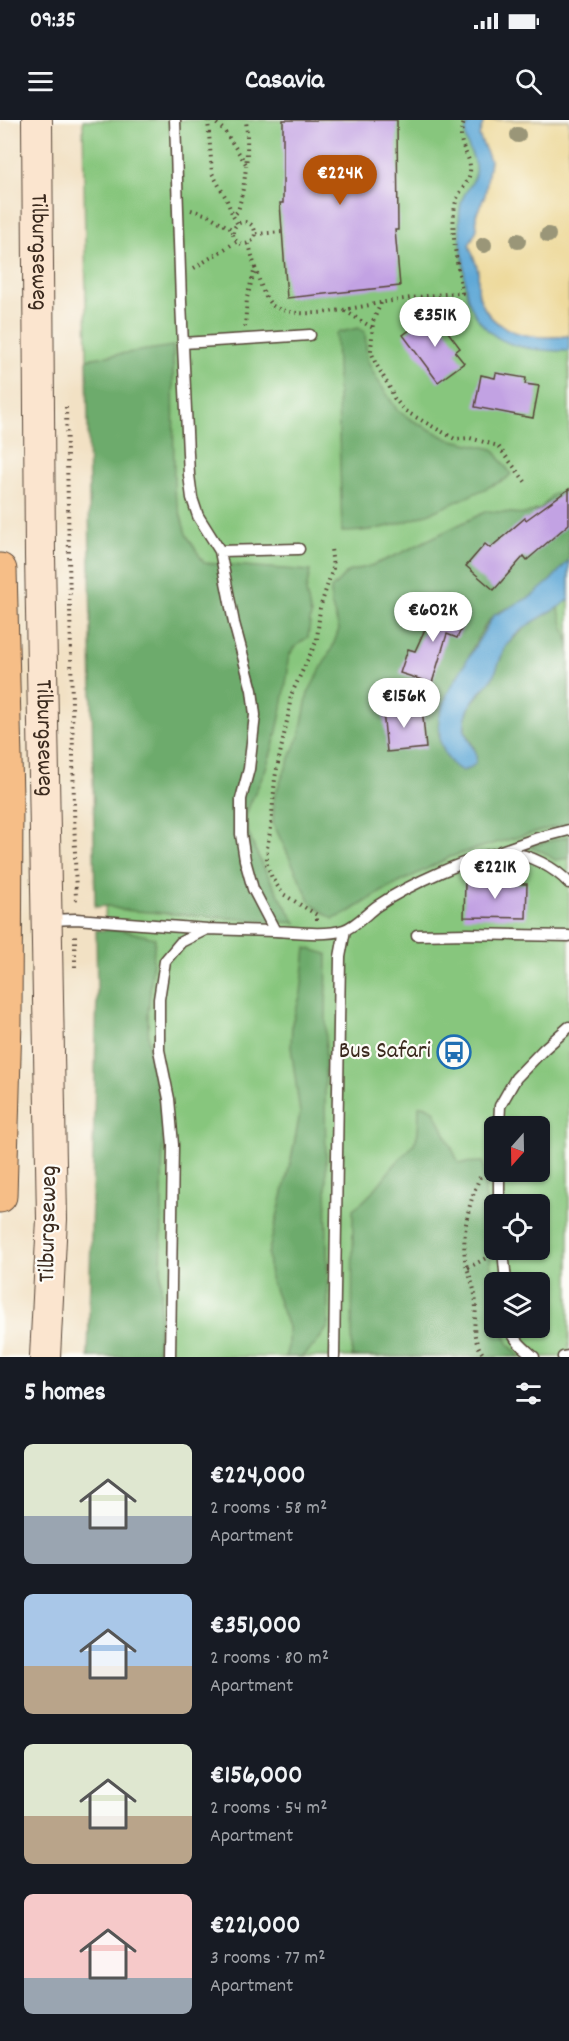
<!DOCTYPE html>
<meta charset="utf-8">
<style>
:root{--surface:#171b24;--page:#20242c;--text:#f1f3f6;--muted:#9ea1a6;--accent:#b45309}
body{margin:0;font-family:Dekko,sans-serif;background:var(--page);color:var(--text);height:100vh;display:flex;flex-direction:column;font-size:22px;white-space:nowrap}
*{box-sizing:border-box;margin:0}
p{font-size:20px;color:var(--muted)}
.icon{flex:none;width:33px;height:33px;fill:none;stroke:currentColor;stroke-width:2;stroke-linecap:round;stroke-linejoin:round}
.map{position:relative;height:1237px;overflow:hidden}
.drawer{display:flex;flex-direction:column;background:var(--surface);flex:1}
.drawer>*{flex:none}
.needle{width:39px;rotate:200deg}
.buttons{position:absolute;left:484px;top:996px;display:grid;gap:12px}
.buttons a{display:grid;place-items:center;width:66px;height:66px;border-radius:9px;background:var(--surface);box-shadow:0 2px 4px #0004;font-size:30px}
.price{position:absolute;translate:-50% -51px;padding:0 14px;border-radius:21px;background:#fff;color:#222;font-size:20px;line-height:39px;filter:drop-shadow(0 2px 3px #0008)}
.price::after{content:'';position:absolute;left:50%;top:36px;width:18px;height:14px;margin-left:-9px;background:inherit;clip-path:polygon(0 0,100% 0,50% 100%)}
.price.selected{background:var(--accent);color:#fff}
ul{padding:0;list-style:none}
li{display:flex;align-items:center;gap:18px;height:150px;padding:0 24px}
li span{display:grid;place-items:center;flex:none;width:168px;height:120px;border-radius:9px;color:#555}
li>.icon{margin-inline-start:auto}
span .icon{width:72px;height:72px;fill:#fffc;stroke-width:1}
li b{font-size:26px}
h2{display:flex;justify-content:space-between;align-items:center;height:72px;padding:0 24px;font-size:26px}
.status{display:flex;justify-content:space-between;align-items:center;height:42px;padding:0 30px;background:var(--surface);direction:ltr}
.status svg{height:16px;fill:currentColor}
header{display:flex;justify-content:space-between;align-items:center;height:78px;padding:0 24px;background:var(--surface);font-size:27px;font-weight:700}
.map>svg:first-child{display:block}
</style>
<div class="status"><b>09:35</b><svg viewBox="0 0 49 12"><path d="M0 12V9h3v3zM5 12V6h3v6zM10 12V3h3v9zM15 12V0h3v12zM26 1h20v11H26zM47 4h2v5h-2z"/></svg></div>
<header><svg class="icon" aria-label="menu" viewBox="0 0 24 24"><path d="M4 6h16M4 12h16M4 18h16"/></svg>Casavia<svg class="icon" aria-label="search" viewBox="0 0 24 24"><circle cx="10" cy="10" r="6"/><path d="M15 15l6 6"/></svg></header>
<div class="map">
<svg width="569" height="1237" viewBox="0 0 569 1237">
<rect width="100%" height="100%" fill="#fdfcf7"/>
<filter id="ink" filterUnits="userSpaceOnUse"><feTurbulence type="fractalNoise" baseFrequency=".0167" numOctaves="2"/><feDisplacementMap in="SourceGraphic" scale="12" xChannelSelector="R" yChannelSelector="G"/><feConvolveMatrix kernelMatrix="1 2 1 2 8 2 1 2 1" color-interpolation-filters="sRGB"/></filter>
<filter id="wash" filterUnits="userSpaceOnUse"><feTurbulence type="fractalNoise" baseFrequency=".008" numOctaves="4" result="noise"/><feDisplacementMap in="SourceGraphic" scale="24" xChannelSelector="R" yChannelSelector="G"/><feGaussianBlur stdDeviation="1.35" result="paint"/><feColorMatrix in="noise" values="0 0 0 0 0 0 0 0 0 0 0 0 0 0 0 0 0 1.4 0 .05"/><feComposite in="paint" operator="in"/></filter>
<g filter="url(#wash)">
<rect width="100%" height="100%" fill="#f2e1c4"/>
<!-- green -->
<path fill="#87c67d" stroke="#61784e" stroke-width="1.5" fill-rule="evenodd" d="M83,0H569V1237H88L100,1016L106,762L98,238L87,239ZM495,1006H540V1052H495ZM495,1084H540V1130H495ZM495,1162H540V1208H495Z"/>
<!-- forest -->
<path fill="#6dab6c" stroke="#546a45" stroke-width="1.5" d="M358,208L365,212L367,239L375,256L397,290L412,300L448,319L493,329L511,354L506,359C453,383 401,412 342,412L336,213Z
M173,226L174,371L186,414L204,443L310,451L306,472L311,495L308,517C295,526 285,534 288,551C283,583 278,615 267,645C263,659 248,684 246,696C242,716 284,784 296,803L122,790L108,786L95,787L87,239Z
M569,368V440C555,456 540,473 521,483C512,488 499,489 492,497C480,510 472,530 465,545C446,583 422,605 454,646L476,632L465,610V599L471,584L492,559L506,526L528,505L558,487L569,524V703L478,728L450,737L381,772L346,794L333,799L311,783L273,703L274,677L300,614L308,573L332,528L339,509L331,484V469L348,452L373,445L399,434L487,391L524,394L541,389L552,375Z
M569,716V738L555,740L543,732L529,727Z
M96,810H121L155,818L148,894L149,933L163,991L161,1177L157,1237H88L97,874Z
M306,828L327,834L325,970L328,1207L315,1225L301,1237H285L288,1227V1207L270,1158L268,1134L291,1040L300,993L291,927L292,903L301,873Z
M424,985L434,990L459,1043L483,1042L495,1208H501L509,1225L520,1237H352L353,1089C373,1076 382,1058 398,1041C404,1033 413,1029 416,1019C420,1010 418,996 419,986Z"/>
<!-- sand -->
<path fill="#eeda9e" stroke="#94825e" stroke-width="1.5" d="M484,0H569V216C533,220 492,215 479,176C477,168 479,160 478,152C477,143 472,134 469,125L477,109L476,95L485,75L490,40L479,16Z"/>
<!-- water -->
<path fill="#60a9d7" stroke="#4e6a7a" stroke-width="1.5" d="M470,0H484L479,16L490,40L485,75L476,95L477,109L469,125C472,134 477,143 478,152C479,160 477,168 479,176C491,215 533,220 569,216V231C525,231 485,227 468,179C464,167 465,151 463,138C461,121 457,101 461,83C463,73 473,65 475,55C479,31 456,25 470,0Z
M569,440V480C549,495 521,504 506,526C500,536 498,550 491,560C484,568 476,575 471,584C467,592 463,603 465,611C469,626 490,643 462,651L454,646L446,636L440,621L439,598L447,574L493,496L532,476L551,460Z"/>
<g id="blocks">
<!-- building -->
<path fill="#c2a2e3" d="M283,0H397L398,110H395L400,166L287,178L280,83H283Z
M429,196L438,207L442,204L460,228L455,232L464,243L438,262L403,215Z
M496,253L526,258L525,264L539,266L533,298L475,287L481,255L495,258Z
M569,369V404L527,440L524,436L494,470L466,446L485,424L490,428L525,398L526,400Z
M438,481L468,495L457,518L447,514L432,563L400,553L408,529L415,531Z
M422,587L426,628L387,632L383,591Z
M465,762L527,764L526,798L464,797Z"/>
</g>
</g>
<g filter="url(#ink)">
<use href="#blocks" fill-opacity="0" stroke="#564537" stroke-width="1.5"/>
<g fill="none" stroke-linecap="round" stroke-linejoin="round">
<defs>
<path id="lane" d="M175,0L181,182L189,355L192,378L198,396L220,431L299,429
M183,223L310,215
M220,431L234,503L252,570L255,595L249,649L241,679V714L245,740L253,769L275,811C295,812 326,816 344,810C356,806 367,793 377,786C405,767 476,732 508,733C530,734 555,748 569,763
M501,731L538,718L569,710
M49,800L76,799L207,809
M417,815L468,814L569,816
M499,1006L500,986L516,958L544,929L569,907
M499,1084V1052
M503,1130L506,1162
M511,1208C513,1220 525,1229 534,1237
M170,1237L173,1025L169,979L159,930V879L165,841L181,822L207,809L275,811
M334,1237L340,837L345,810
M563,1237L569,1236"/>
<g id="secondary">
<path id="s1" d="M37,0L40,436L52,1099L45,1237"/>
</g>
<path id="highway" d="M0,450L6,677L5,901L0,1076"/>
</defs>
<!-- lane casing -->
<use href="#lane" stroke="#564537" stroke-width="13"/>
<!-- secondary casing -->
<use href="#secondary" stroke="#564537" stroke-width="32"/>
<!-- highway casing -->
<use href="#highway" stroke="#564537" stroke-width="35"/>
<!-- path -->
<path stroke="#564537" stroke-width="4" stroke-dasharray="1.5 4.5" stroke-linecap="butt" d="M208,0L212,53L226,78L233,96
M212,0L224,10L246,44
M191,90L208,95L233,110
M233 113a11 11 0 1 1 22 0a11 11 0 1 1-22 0Z
M237,103L233,96L238,91C246,60 249,32 246,0
M256,114L283,112
M194,148L236,122
M255,148C259,158 263,177 272,185C296,203 357,187 385,182C410,178 437,174 462,173C458,144 449,110 456,81C459,71 469,63 470,52C472,31 453,27 465,0
M381,183L373,201L371,231L375,242L391,270L394,278L405,291L455,319L470,318L498,326L527,364
M345,191L373,208
M245,207L247,178L255,148L249,124
M66,287L76,784
M317,800V795L283,774L272,758L267,744V728L271,707L275,658L288,596L291,575L317,520L320,488L333,448L331,428
M75,847V812
M480,1057C469,1082 462,1111 465,1139C467,1151 473,1162 475,1175C479,1201 466,1211 485,1237
M468,1148L486,1138"/>
<!-- lane -->
<use href="#lane" stroke="#fff" stroke-width="10"/>
<!-- secondary -->
<use href="#secondary" stroke="#fbe5cf" stroke-width="30"/>
<!-- highway -->
<use href="#highway" stroke="#f6be87" stroke-width="33"/>
</g>
<!-- trees -->
<g fill="#9a9678">
<circle cx="518" cy="15" r="8"/>
<circle cx="548" cy="115" r="8"/>
<circle cx="518" cy="121" r="8"/>
<circle cx="484" cy="125" r="8"/>
</g>
</g>
<!-- icons -->
<defs>
<symbol id="bus-ring" viewBox="-11 -11 22 22"><circle r="9.5" fill="#fdfcf7" stroke="#1f6fb2" stroke-width="1.5"/><path d="M-5-6H5V4H4V6H2V4H-2V6H-4V4H-5ZM-3.5-4V0h7V-4ZM-3.5 1.2v1.5H-2V1.2ZM2 1.2v1.5H3.5V1.2Z" fill="#1f6fb2"/></symbol>
</defs>
<g fill-rule="evenodd">
<use href="#bus-ring" x="435" y="913" width="38" height="38"/>
</g>
<g text-anchor="middle" dominant-baseline="central" stroke-width="4.5" stroke-linejoin="round" paint-order="stroke">
<!-- street labels -->
<g font-size="24" fill="#3b2a1e" stroke="#fdfcf7">
<text stroke="none"><textPath href="#s1" startOffset="132">Tilburgseweg</textPath></text>
<text stroke="none"><textPath href="#s1" startOffset="618">Tilburgseweg</textPath></text>
<text transform="translate(49 1104) rotate(-89)">Tilburgseweg</text>
</g>
<!-- poi labels -->
<g font-size="24" fill="#3b2a1e" stroke="#fdfcf7" text-anchor="end">
<text x="431" y="932">Bus Safari</text>
</g>
</g>
</svg>
<div class="buttons">
<a><svg class="needle" viewBox="-14 -14 28 28"><path d="M0-13l5 13h-10z" fill="#e53935"/><path d="M0 13l5-13h-10z" fill="#9ea1a6"/></svg></a>
<a><svg class="icon" aria-label="locate" viewBox="0 0 24 24"><circle cx="12" cy="12" r="6"/><path d="M12 2v4M12 18v4M2 12h4M18 12h4"/></svg></a>
<a><svg class="icon" aria-label="layers" viewBox="0 0 24 24"><path d="M12 4l9 5-9 5-9-5zM3 14l9 5 9-5"/></svg></a>
</div>
<b class="price selected" style="left:340px;top:86px">€224K</b>
<b class="price" style="left:435px;top:228px">€351K</b>
<b class="price" style="left:433px;top:523px">€602K</b>
<b class="price" style="left:404px;top:609px">€156K</b>
<b class="price" style="left:495px;top:780px">€221K</b>
</div>
<section class="drawer">
<h2>5 homes<svg class="icon" aria-label="filters" viewBox="0 0 24 24"><path d="M4 7h16M4 17h16"/><circle cx="9" cy="7" r="2"/><circle cx="15" cy="17" r="2"/></svg></h2>
<ul>
<li><span style="background:linear-gradient(#dfe7d0 60%,#9aa5b1 0)"><svg class="icon" aria-label="home" viewBox="0 0 24 24"><path d="M3 11l9-7 9 7M6 9v11h12V9"/></svg></span><div><b>€224,000</b><p>2 rooms · 58 m²</p><p>Apartment</p></div></li>
<li><span style="background:linear-gradient(#a9c7e8 60%,#b9a48a 0)"><svg class="icon" aria-label="home" viewBox="0 0 24 24"><path d="M3 11l9-7 9 7M6 9v11h12V9"/></svg></span><div><b>€351,000</b><p>2 rooms · 80 m²</p><p>Apartment</p></div></li>
<li><span style="background:linear-gradient(#dfe7d0 60%,#b9a48a 0)"><svg class="icon" aria-label="home" viewBox="0 0 24 24"><path d="M3 11l9-7 9 7M6 9v11h12V9"/></svg></span><div><b>€156,000</b><p>2 rooms · 54 m²</p><p>Apartment</p></div></li>
<li><span style="background:linear-gradient(#f6c9c9 70%,#9aa5b1 0)"><svg class="icon" aria-label="home" viewBox="0 0 24 24"><path d="M3 11l9-7 9 7M6 9v11h12V9"/></svg></span><div><b>€221,000</b><p>3 rooms · 77 m²</p><p>Apartment</p></div></li>
</ul>
</section>
